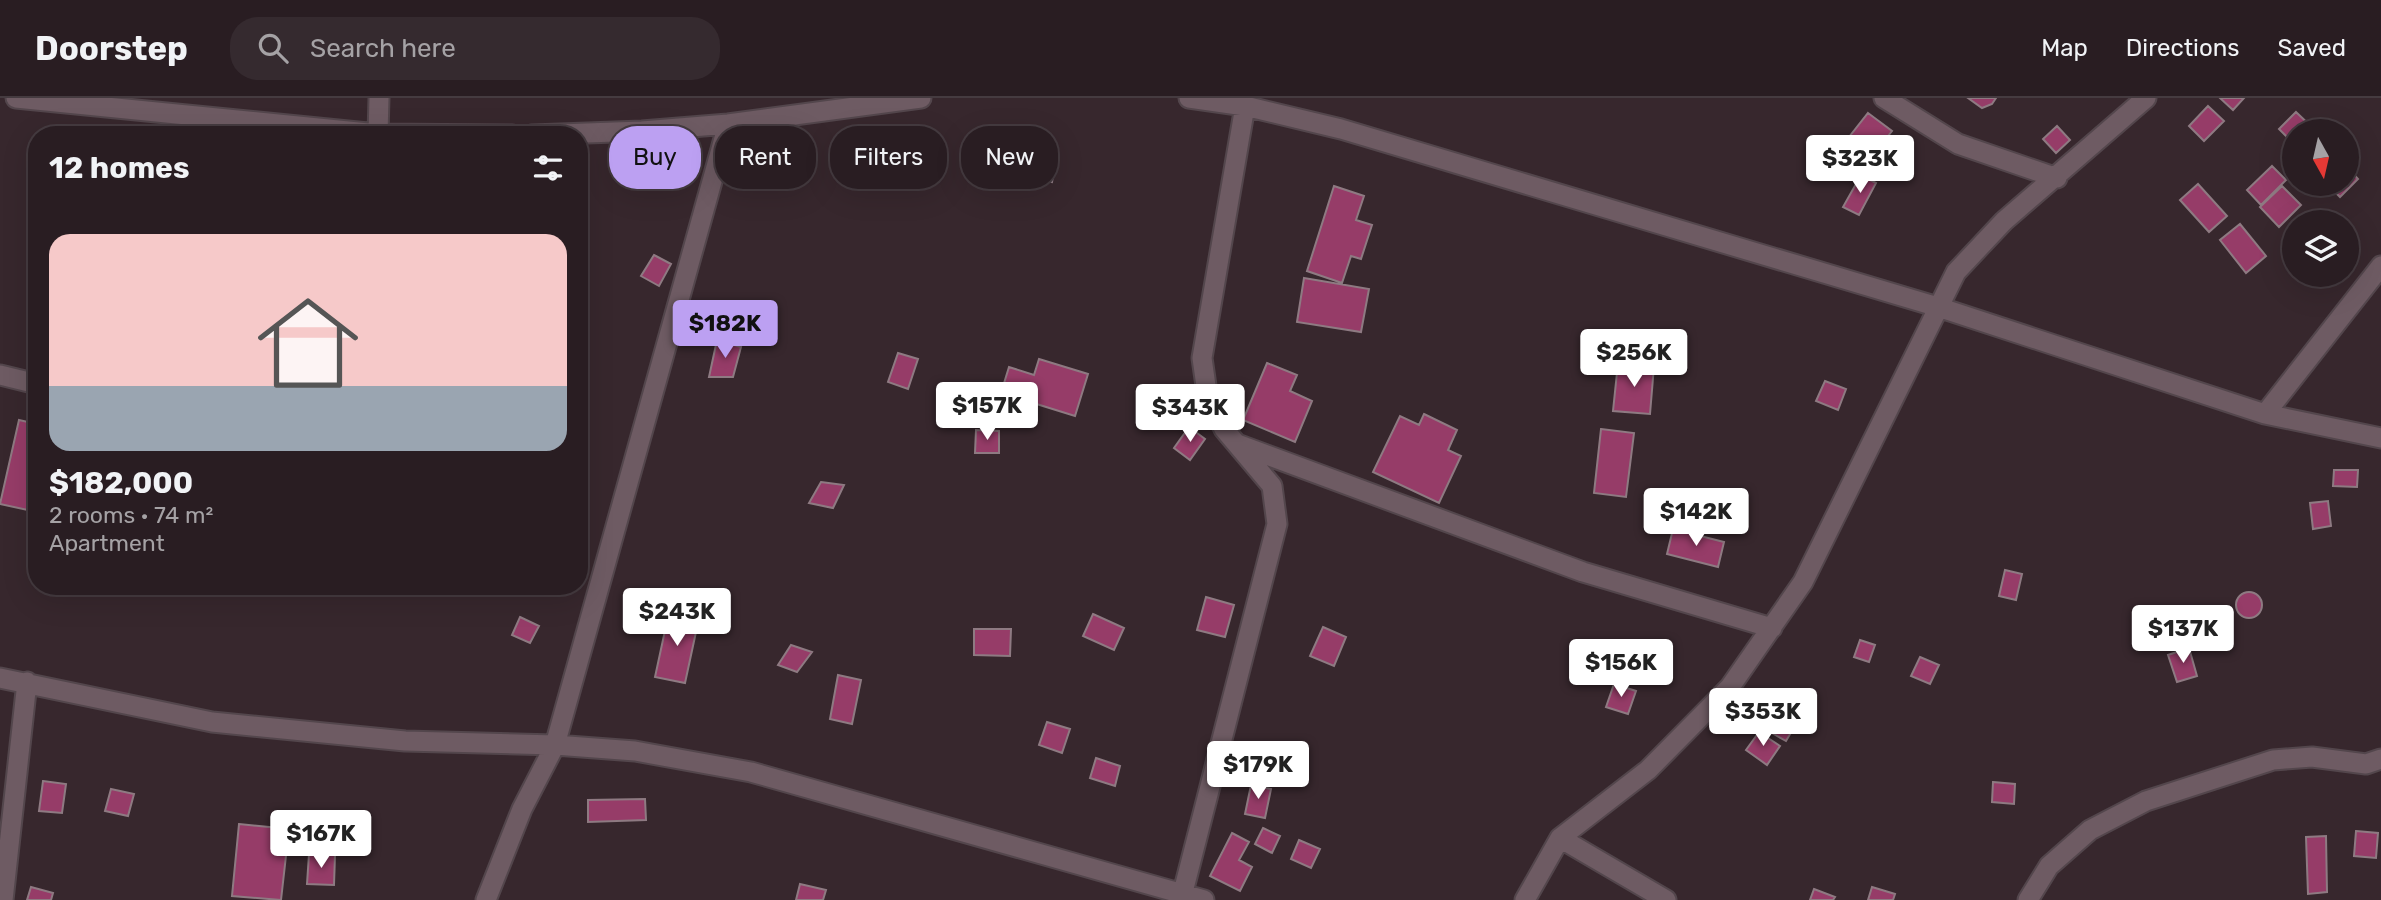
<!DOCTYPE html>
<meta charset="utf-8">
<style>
:root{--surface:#291d22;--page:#352a2f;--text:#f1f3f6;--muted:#a5a2a5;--line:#453b40;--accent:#bca0f2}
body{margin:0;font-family:Rubik,sans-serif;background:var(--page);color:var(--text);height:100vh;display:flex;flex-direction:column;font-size:26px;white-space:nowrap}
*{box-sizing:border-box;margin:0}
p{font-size:23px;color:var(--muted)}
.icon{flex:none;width:38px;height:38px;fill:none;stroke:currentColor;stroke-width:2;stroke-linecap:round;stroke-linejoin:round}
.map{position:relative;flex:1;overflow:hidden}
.panel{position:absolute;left:28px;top:28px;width:560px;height:469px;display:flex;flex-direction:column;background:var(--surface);border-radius:28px;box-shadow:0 7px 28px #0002,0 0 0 2px var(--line)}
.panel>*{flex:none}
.banner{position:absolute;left:609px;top:28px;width:665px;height:63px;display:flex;gap:14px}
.needle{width:46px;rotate:172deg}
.buttons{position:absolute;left:2282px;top:21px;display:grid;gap:14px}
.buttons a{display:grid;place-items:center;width:77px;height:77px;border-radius:50%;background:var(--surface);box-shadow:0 7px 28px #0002,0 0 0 2px var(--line);font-size:35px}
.price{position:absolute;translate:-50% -60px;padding:0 16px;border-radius:7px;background:#fff;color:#222;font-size:23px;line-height:46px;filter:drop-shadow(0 2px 4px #0008)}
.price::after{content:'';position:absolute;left:50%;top:42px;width:21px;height:16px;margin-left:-10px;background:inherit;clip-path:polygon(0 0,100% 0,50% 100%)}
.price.current{background:var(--accent);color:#111}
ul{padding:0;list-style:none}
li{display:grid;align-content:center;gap:14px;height:371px;padding:0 21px}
li span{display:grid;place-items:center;height:217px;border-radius:21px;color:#555}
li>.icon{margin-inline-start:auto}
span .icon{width:126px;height:126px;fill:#fffc;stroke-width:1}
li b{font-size:30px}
h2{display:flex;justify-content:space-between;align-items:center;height:84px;padding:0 21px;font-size:30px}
.chip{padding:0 24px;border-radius:28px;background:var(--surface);box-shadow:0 7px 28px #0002,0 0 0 2px var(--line);font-size:24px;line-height:63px}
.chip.current{background:var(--accent);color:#111}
header{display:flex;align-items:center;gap:42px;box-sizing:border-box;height:98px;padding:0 35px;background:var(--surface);border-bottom:2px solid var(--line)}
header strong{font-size:33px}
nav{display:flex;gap:38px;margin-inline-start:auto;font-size:24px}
.search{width:490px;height:63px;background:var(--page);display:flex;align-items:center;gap:18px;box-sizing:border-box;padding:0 24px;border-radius:28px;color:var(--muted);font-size:26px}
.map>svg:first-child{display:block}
</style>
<header>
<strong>Doorstep</strong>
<div class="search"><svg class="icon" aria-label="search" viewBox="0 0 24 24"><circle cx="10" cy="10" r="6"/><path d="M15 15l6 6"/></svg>Search here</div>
<nav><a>Map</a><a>Directions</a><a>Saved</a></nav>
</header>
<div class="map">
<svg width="2381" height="802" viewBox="0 0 2381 802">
<rect width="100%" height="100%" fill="#37272d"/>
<!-- building -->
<path fill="#963c68" stroke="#8e7a82" stroke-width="2" d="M1996,0L1992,6L1982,10L1968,0Z
M2220,0H2244L2233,12Z
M2208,8L2224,23L2204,43L2189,28Z
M2296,14L2316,33H2294V46L2279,31Z
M1868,15L1892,33L1861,72L1838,53Z
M2057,28L2070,42L2056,55L2043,41Z
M1013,53L1056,60L1052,84L1009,77Z
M2272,68L2286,82L2261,107L2247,92Z
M2347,69L2358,81L2340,99L2327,86H2347Z
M1861,77L1876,85L1859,117L1843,109Z
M2198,86L2227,118L2209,134L2180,102Z
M1334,88L1364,98L1356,122L1372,127L1361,161L1351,158L1342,185L1307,173Z
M2282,88L2301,107L2279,129L2260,109Z
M2240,126L2266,158L2246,175L2220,142Z
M654,157L671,166L659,188L641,178Z
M37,175V221L29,220Z
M1304,180L1369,191L1361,234L1297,224Z
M717,242L741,249L733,279H709Z
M898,255L918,261L908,291L888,284Z
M1039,261L1088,276L1075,318L1001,295L1009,269L1034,277Z
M1267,265L1297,277L1290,293L1312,303L1295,344L1243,322Z
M1618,265L1654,268L1650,316L1613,313Z
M1825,283L1846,291L1838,312L1816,303Z
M1424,316L1457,332L1448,352L1461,358L1439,405L1373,374L1400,318L1419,327Z
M19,322L37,326V414L0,406Z
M1189,329L1205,341L1190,362L1174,350Z
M1601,331L1634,335L1626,399L1594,395Z
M976,332L999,333V355H975Z
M2334,372H2358L2357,389L2333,388Z
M821,384L844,387L833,410L809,405Z
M2328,403L2331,428L2313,431L2310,405Z
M1673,431L1724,444L1718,469L1667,456Z
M2005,472L2022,476L2016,502L1999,498Z
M2236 507a13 13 0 1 1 26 0a13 13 0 1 1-26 0Z
M1206,499L1234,507L1225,539L1197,532Z
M669,514L699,520L685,585L655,579Z
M1093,516L1124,530L1114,552L1083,538Z
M520,519L539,528L530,545L512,537Z
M1323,529L1346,539L1334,568L1310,558Z
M974,531H1011L1010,558L974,557Z
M1860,542L1875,547L1869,564L1854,559Z
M791,547L812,554L797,574L778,567Z
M2189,550L2197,578L2177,584L2168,557Z
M1920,559L1939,567L1930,586L1911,578Z
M838,577L861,582L852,626L830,621Z
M1614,586L1636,593L1628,616L1606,609Z
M1782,598L1805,611L1786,643L1763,630Z
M1047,624L1070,631L1062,655L1039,647Z
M1759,634L1780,648L1767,667L1746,652Z
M1256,653L1281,658L1277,680L1251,675Z
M1096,660L1120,668L1115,688L1090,680Z
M43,683L66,686L62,715L39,713Z
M1993,684L2015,686L2014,706L1992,704Z
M1251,687L1271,691L1265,720L1245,716Z
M111,691L134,696L128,718L105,713Z
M645,701L646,722L588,724V702Z
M239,726L289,731L281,802L232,798Z
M1263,730L1280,738L1272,755L1255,746Z
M2356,733L2378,735L2376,760L2354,758Z
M1232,735L1249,744L1239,762L1252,769L1240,793L1210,778Z
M2326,738L2327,794L2308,796L2306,739Z
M1299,742L1320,751L1311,770L1291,761Z
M309,756L335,757L334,787L307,786Z
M800,786L826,792L823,802H796Z
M31,789L53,795L51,802H27Z
M1872,789L1895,796L1893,802H1868Z
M1814,791L1835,799L1833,802H1810Z"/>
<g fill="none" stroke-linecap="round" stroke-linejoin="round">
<defs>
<path id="minor" d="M16,0L378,36L512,37
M1189,0L1245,8L1341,31L1938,209L2265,316L2381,340
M1884,0L1958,46L2057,80
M378,36L379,0
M532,37L642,33L728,26L921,0
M0,277L37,286
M2265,316L2381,168
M1237,346L1583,474L1772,530
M0,580L212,624L405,643L555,647L635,653L751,674L1204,802
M1560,740L1666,802
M3,802L27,584
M486,802L522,711L555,647L728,26
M1181,802L1277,426L1272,388L1224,331L1207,295L1202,260L1245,8
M1525,802L1560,740L1648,672L1730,589L1803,484L1956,174L2004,123L2146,0
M2028,802L2049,768L2090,732L2146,703L2273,662L2312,659L2366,666L2381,661"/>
</defs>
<!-- minor casing -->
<use href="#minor" stroke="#53464c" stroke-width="23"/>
<!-- minor -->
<use href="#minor" stroke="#6e5b63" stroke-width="19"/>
</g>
</svg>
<div class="buttons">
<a><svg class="needle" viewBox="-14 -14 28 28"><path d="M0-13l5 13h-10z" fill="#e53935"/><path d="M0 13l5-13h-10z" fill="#a5a2a5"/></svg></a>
<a><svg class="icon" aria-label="layers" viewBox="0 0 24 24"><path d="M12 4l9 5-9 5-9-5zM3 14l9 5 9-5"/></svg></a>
</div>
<b class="price" style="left:1860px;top:97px">$323K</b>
<b class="price current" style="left:725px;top:262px">$182K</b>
<b class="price" style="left:1634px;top:291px">$256K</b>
<b class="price" style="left:987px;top:344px">$157K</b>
<b class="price" style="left:1190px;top:346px">$343K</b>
<b class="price" style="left:1696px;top:450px">$142K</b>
<b class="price" style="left:677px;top:550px">$243K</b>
<b class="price" style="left:2183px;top:567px">$137K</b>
<b class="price" style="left:1621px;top:601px">$156K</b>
<b class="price" style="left:1763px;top:650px">$353K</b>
<b class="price" style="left:1258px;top:703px">$179K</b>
<b class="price" style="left:321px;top:772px">$167K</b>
<div class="banner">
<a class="chip current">Buy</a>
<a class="chip">Rent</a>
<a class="chip">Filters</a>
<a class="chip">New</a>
</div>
<section class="panel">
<h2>12 homes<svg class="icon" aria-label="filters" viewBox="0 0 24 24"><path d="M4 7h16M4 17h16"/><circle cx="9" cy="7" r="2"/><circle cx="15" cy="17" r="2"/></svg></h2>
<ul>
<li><span style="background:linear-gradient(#f6c9c9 70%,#9aa5b1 0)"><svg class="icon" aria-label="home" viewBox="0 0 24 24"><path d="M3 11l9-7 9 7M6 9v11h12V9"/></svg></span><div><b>$182,000</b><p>2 rooms · 74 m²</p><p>Apartment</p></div></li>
</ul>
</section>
</div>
